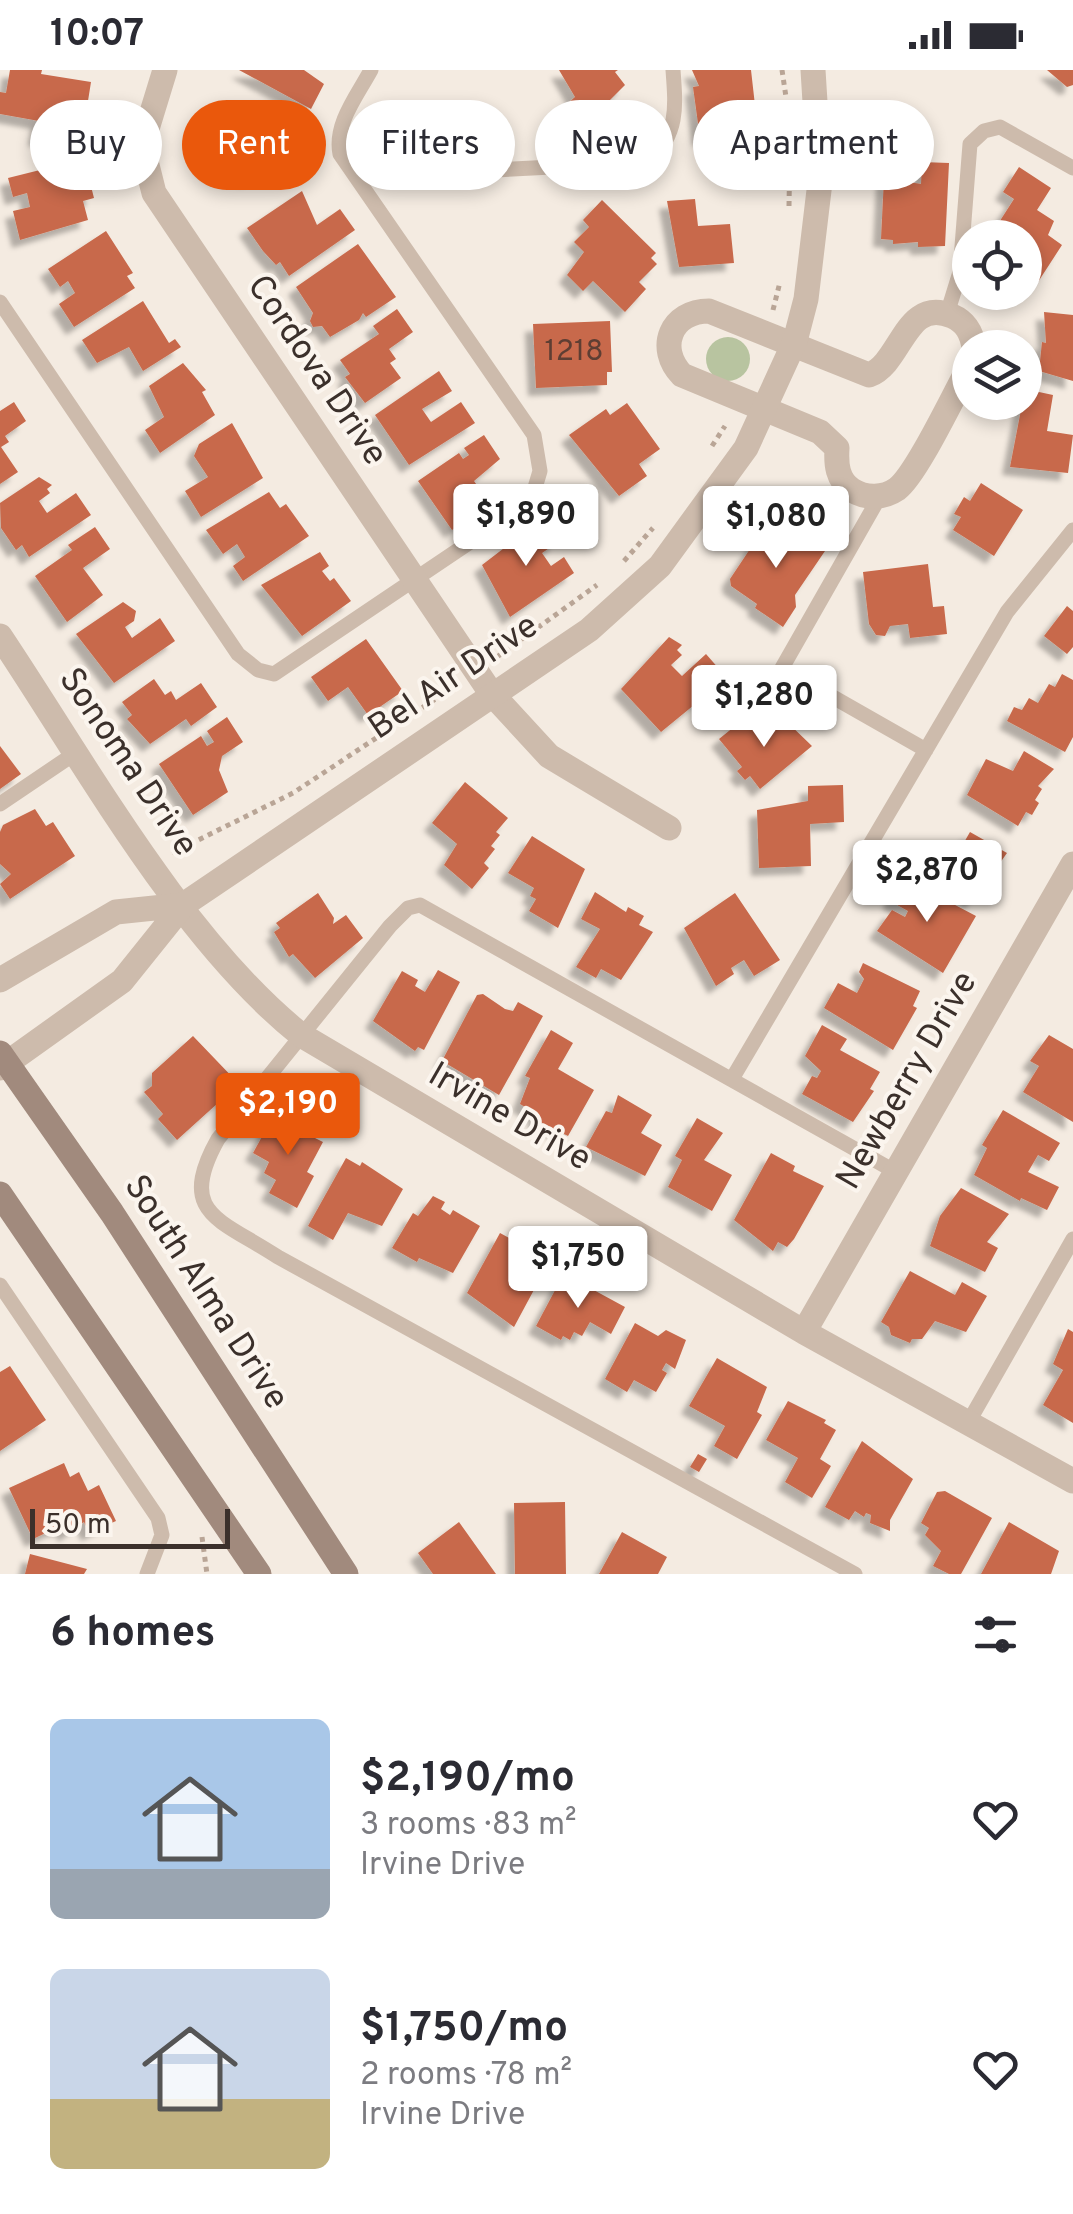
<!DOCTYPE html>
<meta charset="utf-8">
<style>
:root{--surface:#fff;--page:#f2f2f3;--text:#2b2b33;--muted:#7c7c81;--accent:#ea580c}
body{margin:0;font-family:Overpass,sans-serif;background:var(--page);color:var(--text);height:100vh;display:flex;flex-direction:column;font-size:38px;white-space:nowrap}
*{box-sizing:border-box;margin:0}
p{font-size:32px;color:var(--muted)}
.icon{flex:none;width:55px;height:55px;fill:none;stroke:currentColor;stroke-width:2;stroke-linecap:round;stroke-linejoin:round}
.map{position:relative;height:1504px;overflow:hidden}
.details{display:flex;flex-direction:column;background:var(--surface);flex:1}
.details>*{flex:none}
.hud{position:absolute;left:30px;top:30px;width:1015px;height:90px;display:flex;gap:20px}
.fabs{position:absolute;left:952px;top:150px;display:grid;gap:20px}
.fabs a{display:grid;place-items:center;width:90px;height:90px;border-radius:50%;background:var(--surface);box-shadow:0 5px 15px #0003;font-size:50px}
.scale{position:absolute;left:30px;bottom:25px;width:200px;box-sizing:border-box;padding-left:10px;border:5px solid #3b302b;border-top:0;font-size:28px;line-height:35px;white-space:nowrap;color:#3b302b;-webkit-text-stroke:8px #fbf5ee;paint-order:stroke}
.price{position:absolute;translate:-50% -85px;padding:0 22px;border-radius:10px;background:#fff;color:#222;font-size:32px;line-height:65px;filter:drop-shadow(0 2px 5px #0008)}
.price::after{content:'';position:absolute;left:50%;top:60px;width:30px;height:22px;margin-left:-15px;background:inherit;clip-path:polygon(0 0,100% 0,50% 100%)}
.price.current{background:var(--accent);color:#fff}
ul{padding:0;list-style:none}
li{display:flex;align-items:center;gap:30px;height:250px;padding:0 50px}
li span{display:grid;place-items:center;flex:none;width:280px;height:200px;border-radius:15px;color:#555}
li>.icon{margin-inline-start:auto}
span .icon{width:120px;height:120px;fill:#fffc;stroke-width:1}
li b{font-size:42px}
h2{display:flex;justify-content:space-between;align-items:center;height:120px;padding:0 50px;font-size:42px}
.pill{padding:0 35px;border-radius:45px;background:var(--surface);box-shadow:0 5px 15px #0003;font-size:35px;line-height:90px}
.pill.current{background:var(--accent);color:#fff}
.status{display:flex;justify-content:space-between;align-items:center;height:70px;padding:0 50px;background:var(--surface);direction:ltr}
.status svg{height:28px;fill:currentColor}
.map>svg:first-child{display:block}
</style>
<div class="status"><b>10:07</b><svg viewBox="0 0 49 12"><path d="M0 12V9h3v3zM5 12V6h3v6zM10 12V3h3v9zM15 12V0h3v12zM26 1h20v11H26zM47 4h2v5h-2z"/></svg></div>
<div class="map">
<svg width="1073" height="1504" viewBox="0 0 1073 1504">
<defs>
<filter id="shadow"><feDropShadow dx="-8" dy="8" stdDeviation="2.5" flood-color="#0004"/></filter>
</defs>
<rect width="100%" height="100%" fill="#f4ebe1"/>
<!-- green -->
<path fill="#b8c4a0" d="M706 289a22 22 0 1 1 44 0a22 22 0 1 1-44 0Z"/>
<!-- building -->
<path fill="#c8694b" filter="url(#shadow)" d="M10,0H42L41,4L91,12L81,75L36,68L39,51L0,44V22L6,23Z
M239,0H304L324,14L311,39Z
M559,0H618L615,2L625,15L577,63L558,42L575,27Z
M692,0H751L757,53L734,57L732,39L721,41L725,64L700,68L693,17L699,16Z
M1047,0H1073V15L1067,17Z
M228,37L291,53L285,78L265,73L250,109L208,99L212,63L218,53L223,54Z
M84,89L94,128L83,131L88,150L20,170L13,141L30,137L27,123L13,127L8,108Z
M922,92L949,93L945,176L918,177V172L893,174V170L881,169L884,108L921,114Z
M1019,97L1051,118L1037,140L1054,151L1048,165L1062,175L1038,212L1025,203V168H989L1014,129L1003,122Z
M302,121L317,155L340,139L355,160L289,206L280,192L276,195L263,181L247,158Z
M695,129L698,156L730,154L734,193L679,197L667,131Z
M602,130L656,183L651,188L657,194L639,212L646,219L625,242L593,211L583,221L567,205L584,182L574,172L589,157L583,150Z
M106,161L133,203L127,206L135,218L74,257L59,234L75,223L68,211L60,217L48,199Z
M358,174L396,227L366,247L363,243L359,250L330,267L322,256L313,257L310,251L313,243L296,217Z
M143,231L169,273L175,269L181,277L143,301L129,277L97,293L82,270Z
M397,239L413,262L389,279L396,289L390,293L401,308L365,333L345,307L350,304L340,290L379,264L373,256Z
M1044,242L1073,245V311L1039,301L1042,272L1046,273Z
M610,251L612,302H607V315L536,318L533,254Z
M183,293L206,320L202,322L215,345L160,383L145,360L164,347L149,316Z
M439,301L452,321L422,339L431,352L461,332L475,353L409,395L375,345Z
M1025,319L1053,325L1047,361L1073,365L1068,403L1010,397Z
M14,332L26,351L5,366L9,372L1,377L18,402L0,414V341Z
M627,333L660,379L639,394L647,406L619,426L569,365L606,339L610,345Z
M232,353L263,408L201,447L185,421L208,407L194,386L199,374Z
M484,365L500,389L474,411L490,434L452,460L418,411L459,383L463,389L469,385L464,378Z
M39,407L52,415L47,419L50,423L39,431L47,443L76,423L91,445L29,487L22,475L16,480L1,458L0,433Z
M981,413L1023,440L994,486L953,460L961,447L954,444L964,427L970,431Z
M269,422L280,438L286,434L309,466L243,511L233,496L245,487L237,474L223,484L206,460Z
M542,449L558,472L542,483L551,496L564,487L574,503L510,547L482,495Z
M775,450L793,462L788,469L792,472L798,463L825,481L795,525L796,537L783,557L755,538L757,534L731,516L730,509L764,458L768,460Z
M95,457L110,479L83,498L103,525L67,552L35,506L72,480L68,475Z
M320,482L329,496L322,501L330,511L334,508L351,531L302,566L261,515Z
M928,494L933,537L944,536L947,564L910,568L908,554L890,556L885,566L876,565L869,554L863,502Z
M123,532L136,541L134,551L125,557L132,568L160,548L175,571L114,613L76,564Z
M1067,536L1073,541V577L1067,584L1044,566Z
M669,567L682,575L677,580L682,585L671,595L682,606L706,584L727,608L661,662L621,619Z
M366,569L403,621L368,645L348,617L328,631L311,607Z
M1062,604L1073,610V667L1065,682L1007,651L1014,637L1022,640L1029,628L1038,633L1049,614L1055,617Z
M154,609L165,625L171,621L176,630L201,613L217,637L191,656L186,649L150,674L127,649L132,645L122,632Z
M227,647L243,672L222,686L219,700L228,722L193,745L159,694L201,666L207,676L214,672L207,661Z
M745,648L759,665L785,650L812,676L760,719L750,706L745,710L737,701L742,697L719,669Z
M0,676L21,704L0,719Z
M1024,681L1054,699L1038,716L1042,719L1035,730L1039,733L1032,745L1026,742L1018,756L967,725L986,689L1013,701Z
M465,712L508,748L496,762L500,765L491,776L495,779L484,793L489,798L472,819L444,795L457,774L432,753Z
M843,715L844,752L810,754L811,796L759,798L757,740L808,731V716Z
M35,739L46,756L53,752L75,786L10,829L0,814L11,804L0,794V762L3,755Z
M970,762L1007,783L973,831L916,795L931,771L950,782L959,781Z
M532,766L585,799L558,858L529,841L536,829L530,826L534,818L508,803Z
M904,808L976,846L943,903L877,861L892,840L905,847L908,841L890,831Z
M595,822L626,842L628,837L644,846L639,855L653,862L621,910L601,899L596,908L576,897L600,859L581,849Z
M318,823L334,848L333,854L346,845L363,868L315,908L293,884L289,887L274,862L280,858L276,853Z
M735,823L780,890L754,906L744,890L731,898L734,904L716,916L684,858Z
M863,893L920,921L913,936L917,938L893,980L824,938L838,913L857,923L864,909L859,902Z
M438,900L460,912L424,980L418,977L415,981L373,951L402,901L418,910L415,916L425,922Z
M483,924L505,939L513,941L518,932L543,946L499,1025L442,991L477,925Z
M822,955L847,969L840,980L880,1002L870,1019L874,1021L853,1052L802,1024L812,1006L817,1008L821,1001L805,986Z
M551,960L573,973L558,999L594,1020L568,1066L534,1049L537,1044L520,1034L530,1008L525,1006Z
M1049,965L1073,979V1052L1023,1022L1039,996L1030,991Z
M193,966L239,1014L177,1070L158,1049L163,1044L144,1022L152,1016V1003Z
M618,1025L652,1045L641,1063L662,1075L645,1106L586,1077L606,1041L612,1043Z
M1003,1040L1060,1073L1049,1091L1038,1085L1028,1102L1059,1117L1047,1140L1021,1128L1020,1131L974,1105L987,1078L982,1075Z
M275,1043L312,1061L309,1065L323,1072L307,1102L314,1106L297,1138L269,1123L276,1110L264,1103L269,1092L253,1083Z
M697,1048L723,1063L704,1090L732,1105L712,1141L668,1117L682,1090L675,1086Z
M771,1083L795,1096L793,1101L824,1116L794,1169L787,1177L778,1172L773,1181L734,1150Z
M346,1088L360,1096L362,1092L403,1119L382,1156L348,1143L333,1170L308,1156Z
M961,1118L1009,1144L987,1172L998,1178L985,1202L930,1176L940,1146Z
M433,1126L445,1132L441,1139L450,1145L453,1140L480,1156L453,1203L419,1188L417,1192L392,1178L413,1143L418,1146Z
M500,1163L522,1175L515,1188L543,1203L514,1257L467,1223Z
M910,1201L955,1225L962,1212L987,1226L966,1262L935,1251L922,1269H912L910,1273L891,1265L889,1257L881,1252Z
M561,1209L576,1217L579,1212L625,1237L611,1264L590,1252L582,1266L574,1262L570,1270L563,1266L561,1270L536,1256Z
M635,1253L658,1266L666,1260L686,1270L675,1299L666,1293L662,1300L667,1303L656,1322L634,1310L627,1322L605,1309Z
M1068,1259L1073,1262V1353L1043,1335L1063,1300L1053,1294Z
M717,1288L767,1317L757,1342L762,1345L737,1389L714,1376L725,1356L689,1336Z
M10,1296L46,1350L0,1381V1302Z
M788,1331L826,1350L824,1353L836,1360L820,1389L831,1396L812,1428L785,1412L798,1388L766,1370Z
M862,1371L913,1409L890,1450V1461L870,1453L871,1445L866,1443L864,1447L855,1441L849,1450L825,1437Z
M698,1384L707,1389L699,1402L690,1397Z
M64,1393L70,1407L79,1402L88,1421L99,1415L116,1451L89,1463L84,1452L66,1464L64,1458L54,1459L33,1469L9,1418Z
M945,1421L992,1448L961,1504H949L933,1496L941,1481L925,1465L929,1458L921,1453L937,1422Z
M565,1432L566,1504H515L514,1433Z
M459,1452L496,1504H433L418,1483Z
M1009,1452L1059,1481L1051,1504H981Z
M622,1462L667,1487L658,1504H599Z
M30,1484L87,1499L84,1504H25Z"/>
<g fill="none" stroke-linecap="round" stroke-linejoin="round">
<!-- path -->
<path stroke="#b9a596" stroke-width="5" stroke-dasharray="5 5" stroke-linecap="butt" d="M782,0L786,27
M789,136L790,77
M773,240L780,212
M712,376L725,356
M624,491L653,458
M497,587L597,515
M172,783L293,723L455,616
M202,1467L207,1504"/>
<!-- service -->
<path stroke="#cdbbac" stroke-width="15" d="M356,107L650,92C678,62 676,39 673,0
M0,232L238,584L258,600L274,604L531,431L540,401L534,365L340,84C334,54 357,26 371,0
M947,244L960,202L970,74L984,61L1000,57L1073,98
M880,426L782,598L926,680
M0,734L77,682
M732,1009L1007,542L1073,460
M0,1215L158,1448L162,1465L147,1504
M968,1353L1073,1169
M855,1504L278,1187C220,1149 176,1144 218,1069L390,856L408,838L420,835L896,1102"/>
<!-- minor -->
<path stroke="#cdbbac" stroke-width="25" d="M165,0L142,75L154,123L491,623L549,686L669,758
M970,296C955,322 917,404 897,419C884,428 866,429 852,420C837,410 836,394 837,378L820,362L682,305C656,278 671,241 709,241L869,305C902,293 905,226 952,246C966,252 972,263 974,278
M0,566C85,693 182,870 301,965L804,1262L1073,1411
M804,1262L1073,794"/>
<!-- tertiary -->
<path stroke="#cdbbac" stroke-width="25" d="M0,910L116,842L183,835
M0,998L122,911L183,835L589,560L660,496L746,378L795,271L806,229L820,112L813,0"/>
<!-- secondary -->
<path stroke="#a18a7d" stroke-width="25" d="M0,983L112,1143L346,1504
M0,1124L259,1504"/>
</g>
<g text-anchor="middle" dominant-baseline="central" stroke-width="8" stroke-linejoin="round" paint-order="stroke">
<!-- number labels -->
<g font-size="30" fill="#5e3e33">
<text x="574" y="282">1218</text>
</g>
<!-- street labels -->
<g font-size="35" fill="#3b302b" stroke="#fbf5ee">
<text transform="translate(316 301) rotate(56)">Cordova Drive</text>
<text transform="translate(454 608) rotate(-34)">Bel Air Drive</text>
<text transform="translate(127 693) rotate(56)">Sonoma Drive</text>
<text transform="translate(908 1011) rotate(-60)">Newberry Drive</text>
<text transform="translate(509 1048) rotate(30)">Irvine Drive</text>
<text transform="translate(205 1223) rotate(57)">South Alma Drive</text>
</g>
</g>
</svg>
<div class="fabs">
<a><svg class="icon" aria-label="locate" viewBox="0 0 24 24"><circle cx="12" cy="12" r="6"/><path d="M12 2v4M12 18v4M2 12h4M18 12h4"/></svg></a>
<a><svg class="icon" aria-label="layers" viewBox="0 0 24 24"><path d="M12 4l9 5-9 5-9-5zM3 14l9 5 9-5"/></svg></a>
</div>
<div class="scale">50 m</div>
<b class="price" style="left:526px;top:499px">$1,890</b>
<b class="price" style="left:776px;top:501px">$1,080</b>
<b class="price" style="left:764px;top:680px">$1,280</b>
<b class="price" style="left:927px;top:855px">$2,870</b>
<b class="price current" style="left:288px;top:1088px">$2,190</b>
<b class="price" style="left:578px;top:1241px">$1,750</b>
<div class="hud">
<a class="pill">Buy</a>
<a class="pill current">Rent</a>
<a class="pill">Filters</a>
<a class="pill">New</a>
<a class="pill">Apartment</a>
</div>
</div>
<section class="details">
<h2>6 homes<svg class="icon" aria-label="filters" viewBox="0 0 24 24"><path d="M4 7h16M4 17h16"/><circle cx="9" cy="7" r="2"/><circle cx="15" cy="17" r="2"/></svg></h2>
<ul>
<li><span style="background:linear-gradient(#a9c7e8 75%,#9aa5b1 0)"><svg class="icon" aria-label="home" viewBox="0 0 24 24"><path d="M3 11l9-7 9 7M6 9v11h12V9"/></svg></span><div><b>$2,190/mo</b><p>3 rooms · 83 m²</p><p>Irvine Drive</p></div><svg class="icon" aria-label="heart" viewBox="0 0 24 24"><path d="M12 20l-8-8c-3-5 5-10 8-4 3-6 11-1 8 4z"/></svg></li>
<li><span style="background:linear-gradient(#c9d6e8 65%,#c2b280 0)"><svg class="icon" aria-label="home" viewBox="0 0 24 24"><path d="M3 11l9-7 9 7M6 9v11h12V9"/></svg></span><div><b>$1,750/mo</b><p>2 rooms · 78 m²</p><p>Irvine Drive</p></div><svg class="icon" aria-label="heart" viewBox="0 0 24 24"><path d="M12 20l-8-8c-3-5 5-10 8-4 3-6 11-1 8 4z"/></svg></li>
</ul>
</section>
